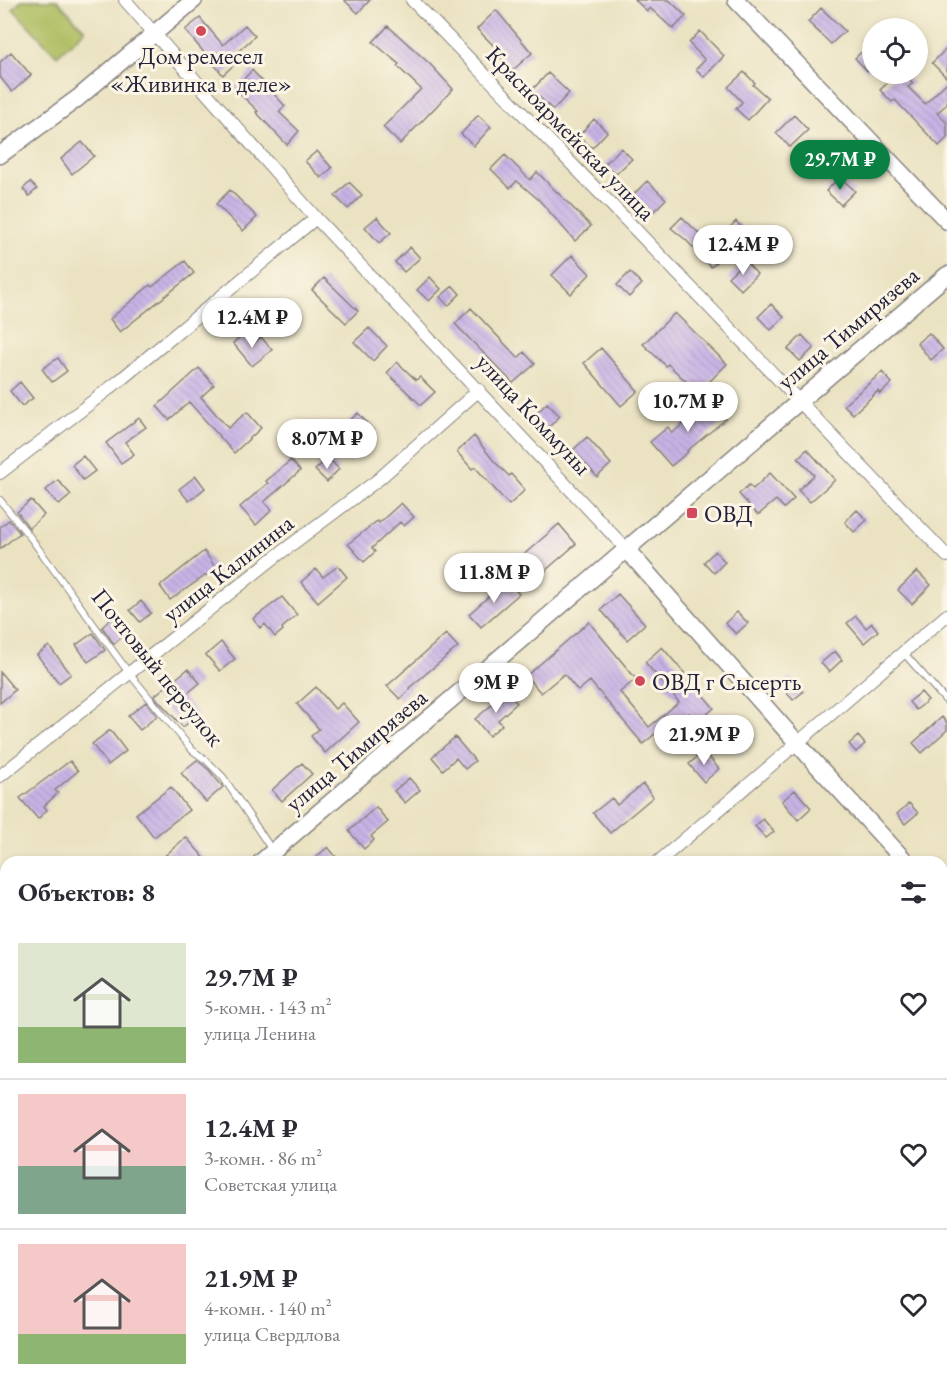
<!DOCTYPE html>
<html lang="ru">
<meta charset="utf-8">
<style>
:root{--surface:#fff;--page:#f2f2f3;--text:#2b2b33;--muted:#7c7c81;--line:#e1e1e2;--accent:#0b8043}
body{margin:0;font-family:"EB Garamond",serif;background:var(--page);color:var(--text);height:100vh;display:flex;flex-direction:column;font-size:22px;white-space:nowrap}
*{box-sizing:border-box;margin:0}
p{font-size:20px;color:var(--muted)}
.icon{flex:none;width:33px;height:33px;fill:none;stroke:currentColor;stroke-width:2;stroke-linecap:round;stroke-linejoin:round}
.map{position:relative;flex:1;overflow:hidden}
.sheet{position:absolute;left:0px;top:856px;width:948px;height:536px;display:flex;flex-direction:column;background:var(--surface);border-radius:18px 18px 0 0;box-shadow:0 3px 9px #0003}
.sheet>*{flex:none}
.tools{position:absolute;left:862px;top:18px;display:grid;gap:12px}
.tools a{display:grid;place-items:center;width:66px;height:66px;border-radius:50%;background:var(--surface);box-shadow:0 3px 9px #0003;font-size:30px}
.price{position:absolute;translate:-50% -51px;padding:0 14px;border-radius:21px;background:#fff;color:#222;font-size:20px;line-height:39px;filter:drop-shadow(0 2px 3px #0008)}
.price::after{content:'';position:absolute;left:50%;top:36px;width:18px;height:14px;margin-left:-9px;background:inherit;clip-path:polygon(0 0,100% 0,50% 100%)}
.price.on{background:var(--accent);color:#fff}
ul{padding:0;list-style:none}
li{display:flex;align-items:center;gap:18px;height:150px;padding:0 18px}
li+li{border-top:2px solid var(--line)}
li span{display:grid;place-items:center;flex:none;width:168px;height:120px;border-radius:0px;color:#555}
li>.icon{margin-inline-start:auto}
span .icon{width:72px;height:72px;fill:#fffc;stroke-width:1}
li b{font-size:26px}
h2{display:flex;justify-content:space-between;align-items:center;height:72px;padding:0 18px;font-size:26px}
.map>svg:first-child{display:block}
</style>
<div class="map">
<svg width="947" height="1391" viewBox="0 0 947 1391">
<defs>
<pattern id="building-back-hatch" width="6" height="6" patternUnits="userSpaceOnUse" patternTransform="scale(1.5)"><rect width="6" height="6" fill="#c9b3e6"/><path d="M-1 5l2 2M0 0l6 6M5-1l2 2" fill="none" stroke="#ac9ac6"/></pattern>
</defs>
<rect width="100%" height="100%" fill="#fcf5e5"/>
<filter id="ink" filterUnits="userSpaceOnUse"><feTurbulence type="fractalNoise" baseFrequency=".0167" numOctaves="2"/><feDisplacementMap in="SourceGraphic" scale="12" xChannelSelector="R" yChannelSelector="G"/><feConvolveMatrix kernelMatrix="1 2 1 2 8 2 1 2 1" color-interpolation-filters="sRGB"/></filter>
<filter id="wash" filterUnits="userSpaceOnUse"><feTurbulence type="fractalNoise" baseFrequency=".008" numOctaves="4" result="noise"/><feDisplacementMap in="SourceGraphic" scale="24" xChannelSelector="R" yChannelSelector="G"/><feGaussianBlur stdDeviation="1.35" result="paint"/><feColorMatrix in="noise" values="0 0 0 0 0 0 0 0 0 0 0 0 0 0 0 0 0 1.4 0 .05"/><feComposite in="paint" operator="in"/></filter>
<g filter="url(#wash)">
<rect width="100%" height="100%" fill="#eae2c1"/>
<!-- green -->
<path fill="#adbc5f" stroke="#686f4d" stroke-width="1.5" d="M22,0H57L85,30L57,56L13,9Z"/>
<g id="blocks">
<!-- building -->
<path fill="url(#building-back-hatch)" d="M344,0H370L358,13Z
M635,0H669L686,16L673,29L650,8L647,11Z
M821,8L845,31L831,44L808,22Z
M496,10L532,53L512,71L499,56L502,54L477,29Z
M200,18L223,45L245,25L255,36L232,57L237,62L223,75L185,30Z
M388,26L430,64L453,89L400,144L383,127L421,89L397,66L399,64L373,42Z
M700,31L724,56L704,77L696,69L705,60L689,43Z
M873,41V65L867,71L855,58Z
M947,48V78L932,63Z
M11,52L31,75L12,92L0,77V62Z
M252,70L285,106L279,112L299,131L287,145L256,112L258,111L235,89Z
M744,72L755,83L753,85L768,98L748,120L736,109L742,102L728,87Z
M548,73L569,93L553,110L532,90Z
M897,74H904L913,83L908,87L925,104L947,82V104L937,113L947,123V138L939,146L895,100L892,102L880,90Z
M478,115L491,127L474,146L461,134Z
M794,115L808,130L790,147L776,133Z
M594,119L607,132L592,148L579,136Z
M82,142L94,156L72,174L61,159Z
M621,148L632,159L616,174L605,164Z
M317,151L332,168L321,178L305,161Z
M505,155L530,180L537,172L591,226L575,241L539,200L517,181L510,188L491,169Z
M840,177L855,191L841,205L826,191Z
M647,181L666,199L652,213L633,195Z
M30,182L37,189L29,196L23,189Z
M349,182L362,195L348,209L335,196Z
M230,190L257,217L243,231L216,204Z
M377,217L391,233L379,243L365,227Z
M682,217L712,246L736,221L749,235L737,246L735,244L711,267L686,240L671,228Z
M410,247L420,258L404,272L395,262Z
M572,255L590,274L571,294L552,275Z
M185,261L194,273L120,332L110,319L150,285L152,287Z
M745,261L757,274L741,290L728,277Z
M630,272L642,284L629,297L617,285Z
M430,277L441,289L429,301L417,290Z
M324,278L358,311L346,323L312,290Z
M453,286L460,294L448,306L440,297Z
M771,304L784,317L771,330L758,317Z
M471,308L518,358L524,352L535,364L513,383L455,324Z
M675,313L727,364L698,393L668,364L666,366L643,344Z
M369,328L387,346L373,361L354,342Z
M245,333L254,343L261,337L272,350L252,366L233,343Z
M929,333L943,349L931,360L917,343Z
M802,335L814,348L800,361L788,349Z
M601,348L638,391L621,406L584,363Z
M58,358L67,371L52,382L42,369Z
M397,362L416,380L420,377L435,392L421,405L387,373Z
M199,368L214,385L201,397L228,428L247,412L261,428L234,453L189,402L169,420L157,406Z
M882,372L892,383L880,394L878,391L853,414L844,405Z
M20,382L33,398L22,406L10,391Z
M709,399L726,419L687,451L688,452L671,466L650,442L668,427L672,433L696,414L694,412Z
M547,403L560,416L547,429L534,416Z
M358,413L373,430L354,446L340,429Z
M139,418L146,427L125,442L134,454L121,463L106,443Z
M474,436L493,460L509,476L511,474L525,490L509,505L475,467L472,469L457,452Z
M587,437L611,464L597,477L573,450Z
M807,449L835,480L810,502L798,490L814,475L798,458Z
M83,456L95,471L83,480L72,465Z
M328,458L339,469L327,482L315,470Z
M291,460L300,471L264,502L272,510L256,525L240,507L268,483L266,481Z
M770,473L794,499L784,508L776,500L758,515L739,494L749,485L753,489Z
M196,476L205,488L189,501L179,489Z
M58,480L71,495L59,505L46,490Z
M31,500L44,515L29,528L17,512Z
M401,503L414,517L404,526L400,522L372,548L375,552L364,562L348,544L377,521L379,523Z
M857,510L867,520L854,532L845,522Z
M9,520L20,533L0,549V527Z
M559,524L576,544L538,577L521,557Z
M204,551L216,568L170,600L160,586Z
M715,551L725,562L714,573L704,562Z
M338,566L347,577L318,602L301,582L316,569L323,577Z
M917,571L931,585L912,604L898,590Z
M507,580L519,594L481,627L469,614Z
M618,594L645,624L627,640L601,610Z
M282,597L297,615L282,628L283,630L275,637L265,624L260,628L253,619Z
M141,601L151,613L140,622L130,610Z
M737,612L748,623L736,634L725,623Z
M856,616L866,628L872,623L878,631L864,643L847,623Z
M113,617L126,633L114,644L102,627Z
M589,622L636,679L620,692L649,727L679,702L645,662L662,647L714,708L697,723L689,713L660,738L656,733L643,744L590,681L578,691L564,674L541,693L526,676Z
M93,633L105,650L88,662L76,645Z
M446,634L458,647L409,688L410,689L400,699L387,686Z
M221,642L235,659L220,671L206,655Z
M49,646L71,674L59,683L37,655Z
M835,651L842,660L829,672L821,663Z
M188,669L200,683L183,697L198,715L183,727L154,696Z
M0,672L15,690L0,703Z
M790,677L803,692L793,700L780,685Z
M316,687L335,709L342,703L359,722L325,753L311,736L319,729L297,704Z
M507,692L517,703L498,720L502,725L489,736L475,719Z
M921,692L928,700L916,710L909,702Z
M146,702L157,716L140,730L128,716Z
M942,717L947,723V730L922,753L913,743Z
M742,729L751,739L736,752L727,742Z
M110,730L126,751L108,765L92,744Z
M858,736L865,744L856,752L849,744Z
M455,737L475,761L465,769L456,758L443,770L432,757Z
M704,751L719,769L704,782L689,764Z
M197,760L209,770L223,787L206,802L181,773Z
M70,761L78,771L55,790L58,793L44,806L47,810L38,819L20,798Z
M302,763L312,774L282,801L272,790Z
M409,778L420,790L405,803L394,791Z
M643,784L653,797L610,833L593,813L612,798L617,805Z
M171,787L189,810L154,837L136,814Z
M795,790L811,808L798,820L782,801Z
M909,803L918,813L905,824L897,814Z
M376,807L388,822L371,836L374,840L364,849L349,831Z
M763,819L774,832L766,838L755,826Z
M186,837L208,862H158Z
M328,847L340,862H310Z"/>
</g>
</g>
<g filter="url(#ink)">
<use href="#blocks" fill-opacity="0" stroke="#86827e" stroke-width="1.5"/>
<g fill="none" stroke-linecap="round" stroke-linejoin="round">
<defs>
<path id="lane" d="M0,500L30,537L129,673L192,750L206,760L223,777L280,862
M903,652L947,702
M942,1238L947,1244
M784,1386L789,1391
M802,1386L806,1391"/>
<path id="street" d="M125,0L316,218L627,550
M412,0L635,229L947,556
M0,473L119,381L316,218
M0,776L275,557L379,479L479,390
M658,862L947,615
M242,1386L247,1391
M628,1386L633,1391
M45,1391L51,1386"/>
<path id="secondary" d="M736,0L947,221
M0,155L78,98L194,0
M627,550L815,763L906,862
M261,862L947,275
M942,902L947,908
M942,957L947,953
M0,1091L6,1085
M942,1291L947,1286
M439,1391L445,1386
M820,1391L826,1386"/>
</defs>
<!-- lane casing -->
<use href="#lane" stroke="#86827e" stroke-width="8"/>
<!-- street casing -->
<use href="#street" stroke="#86827e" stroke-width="14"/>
<!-- secondary casing -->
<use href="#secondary" stroke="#86827e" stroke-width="19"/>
<!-- lane -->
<use href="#lane" stroke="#fff" stroke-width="6"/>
<!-- street -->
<use href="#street" stroke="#fff" stroke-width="12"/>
<!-- secondary -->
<use href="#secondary" stroke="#fff" stroke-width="16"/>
</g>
</g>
<!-- markers -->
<g fill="#d1495b" stroke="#fcf5e5" stroke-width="2">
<circle cx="201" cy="31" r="6"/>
<rect x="686" y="507" width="12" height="12" rx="3"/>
<circle cx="640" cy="681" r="6"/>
</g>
<g text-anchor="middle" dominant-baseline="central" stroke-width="6" stroke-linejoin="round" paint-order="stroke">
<!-- poi labels -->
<g font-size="24" fill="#22223b" stroke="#fcf5e5" text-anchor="start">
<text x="201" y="55" text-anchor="middle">Дом ремесел<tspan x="201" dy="28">«Живинка в деле»</tspan></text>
<text x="704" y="513">ОВД</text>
<text x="652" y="681">ОВД г Сысерть</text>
</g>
<!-- street labels -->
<g font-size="24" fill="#22223b" stroke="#fcf5e5">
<text transform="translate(571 133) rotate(46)">Красноармейская улица</text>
<text transform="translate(848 328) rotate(-40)">улица Тимирязева</text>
<text transform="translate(534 414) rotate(47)">улица Коммуны</text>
<text transform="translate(228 568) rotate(-38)">улица Калинина</text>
<text transform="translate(158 667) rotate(51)">Почтовый переулок</text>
<text transform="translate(356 750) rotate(-40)">улица Тимирязева</text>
</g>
</g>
</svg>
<div class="tools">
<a><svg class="icon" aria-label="locate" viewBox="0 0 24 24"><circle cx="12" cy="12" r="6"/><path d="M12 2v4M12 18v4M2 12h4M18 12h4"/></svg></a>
</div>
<b class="price on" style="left:840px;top:191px">29.7M ₽</b>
<b class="price" style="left:743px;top:276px">12.4M ₽</b>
<b class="price" style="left:252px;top:349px">12.4M ₽</b>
<b class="price" style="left:688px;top:433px">10.7M ₽</b>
<b class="price" style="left:327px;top:470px">8.07M ₽</b>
<b class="price" style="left:494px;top:604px">11.8M ₽</b>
<b class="price" style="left:496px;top:714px">9M ₽</b>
<b class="price" style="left:704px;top:766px">21.9M ₽</b>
<section class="sheet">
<h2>Объектов: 8<svg class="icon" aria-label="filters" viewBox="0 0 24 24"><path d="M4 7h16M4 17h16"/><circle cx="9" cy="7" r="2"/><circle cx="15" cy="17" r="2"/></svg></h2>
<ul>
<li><span style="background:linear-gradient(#dfe7d0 70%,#8fb573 0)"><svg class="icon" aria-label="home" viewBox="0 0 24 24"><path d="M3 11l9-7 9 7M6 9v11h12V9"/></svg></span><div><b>29.7M ₽</b><p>5-комн. · 143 m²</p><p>улица Ленина</p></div><svg class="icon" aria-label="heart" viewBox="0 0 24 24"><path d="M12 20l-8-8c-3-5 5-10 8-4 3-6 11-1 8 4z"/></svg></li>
<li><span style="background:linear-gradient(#f6c9c9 60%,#7fa58c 0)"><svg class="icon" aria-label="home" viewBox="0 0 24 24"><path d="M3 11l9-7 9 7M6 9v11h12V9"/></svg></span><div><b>12.4M ₽</b><p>3-комн. · 86 m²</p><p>Советская улица</p></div><svg class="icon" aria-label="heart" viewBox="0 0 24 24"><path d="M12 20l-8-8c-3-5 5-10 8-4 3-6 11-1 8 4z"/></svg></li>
<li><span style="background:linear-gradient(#f6c9c9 75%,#8fb573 0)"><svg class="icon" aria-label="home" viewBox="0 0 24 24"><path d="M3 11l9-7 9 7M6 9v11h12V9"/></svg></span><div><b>21.9M ₽</b><p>4-комн. · 140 m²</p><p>улица Свердлова</p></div><svg class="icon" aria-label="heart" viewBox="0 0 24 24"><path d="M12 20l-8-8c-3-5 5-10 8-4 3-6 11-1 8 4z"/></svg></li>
</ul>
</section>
</div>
